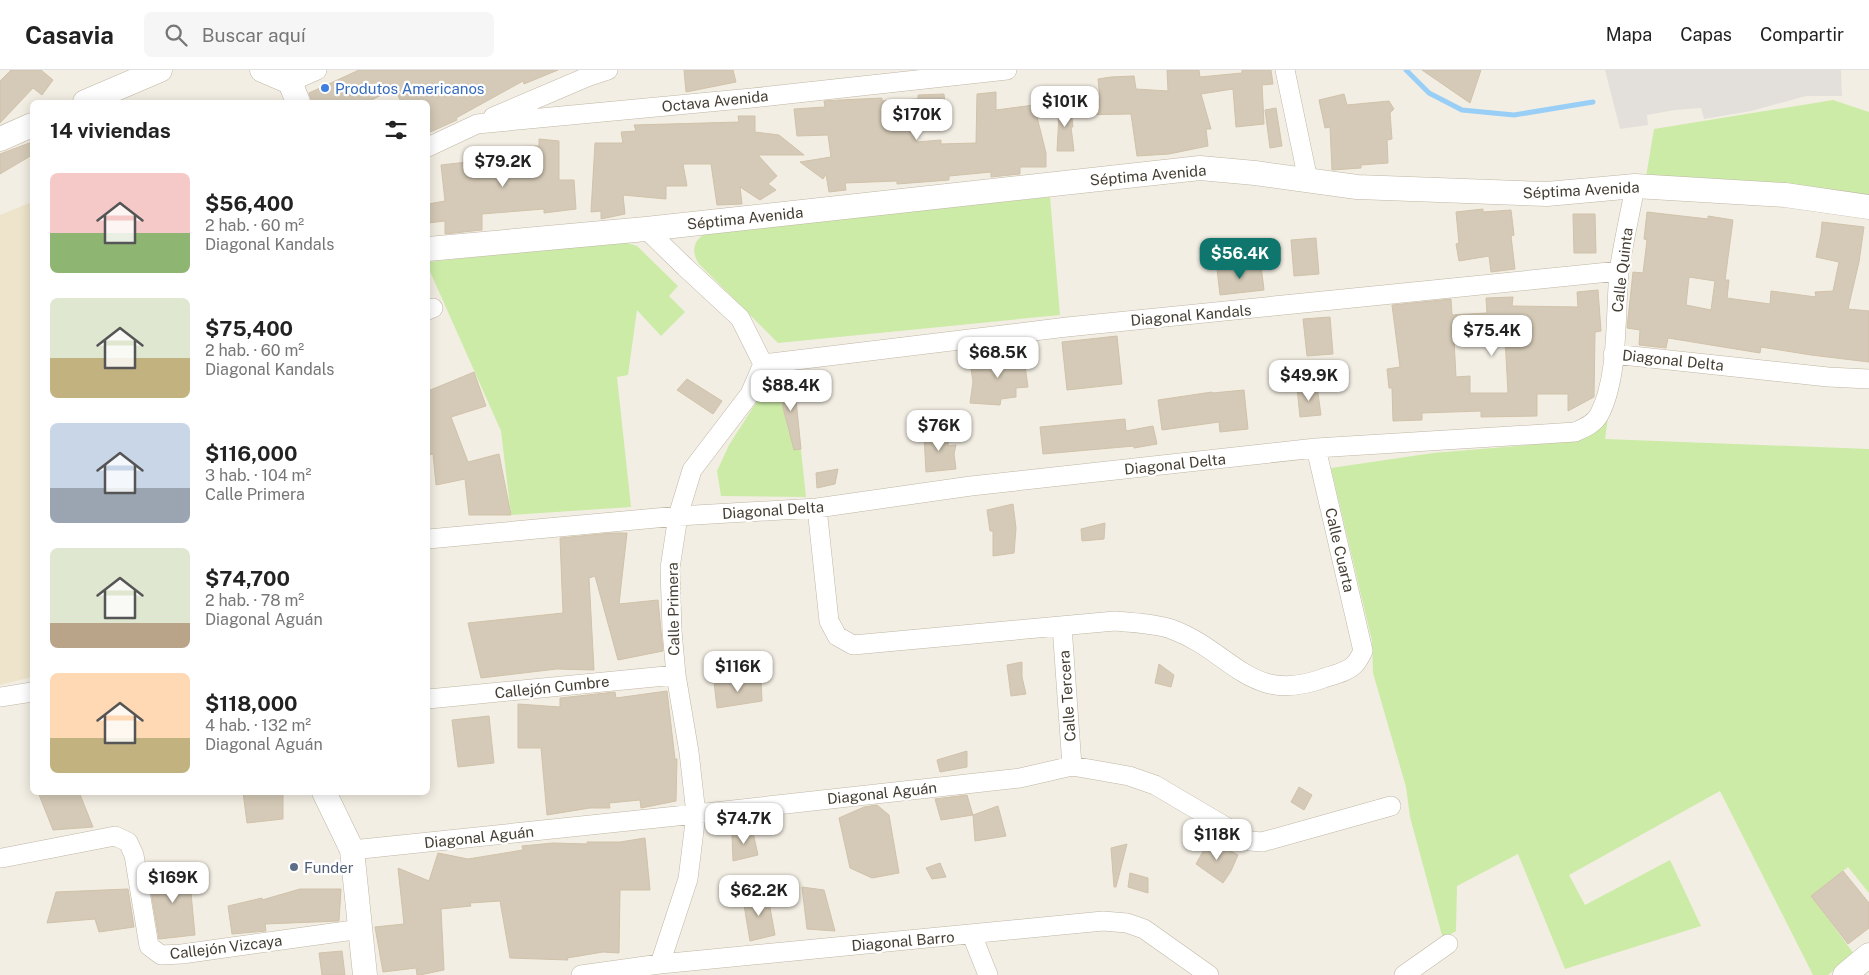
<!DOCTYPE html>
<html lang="es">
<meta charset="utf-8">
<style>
:root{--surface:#fff;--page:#f6f6f6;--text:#222;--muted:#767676;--line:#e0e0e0;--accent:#0f766e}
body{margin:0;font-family:"Public Sans",sans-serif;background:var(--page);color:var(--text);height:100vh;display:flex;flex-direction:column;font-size:19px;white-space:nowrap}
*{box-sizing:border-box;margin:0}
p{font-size:16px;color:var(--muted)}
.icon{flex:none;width:28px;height:28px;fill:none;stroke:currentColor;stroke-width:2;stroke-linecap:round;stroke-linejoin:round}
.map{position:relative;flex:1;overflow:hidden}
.side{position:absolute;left:30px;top:30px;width:400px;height:695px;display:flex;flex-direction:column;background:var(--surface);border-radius:8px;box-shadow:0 2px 12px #0003}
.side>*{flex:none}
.price{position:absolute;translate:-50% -42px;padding:0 11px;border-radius:10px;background:#fff;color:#222;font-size:16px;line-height:32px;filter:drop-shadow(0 1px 2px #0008)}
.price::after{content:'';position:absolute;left:50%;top:30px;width:15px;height:11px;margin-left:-8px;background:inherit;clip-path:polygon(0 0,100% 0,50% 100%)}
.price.active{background:var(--accent);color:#fff}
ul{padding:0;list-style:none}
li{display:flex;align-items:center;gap:15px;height:125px;padding:0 20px}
li span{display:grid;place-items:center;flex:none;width:140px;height:100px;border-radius:8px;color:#555}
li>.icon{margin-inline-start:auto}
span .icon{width:60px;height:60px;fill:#fffc;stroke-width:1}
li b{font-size:21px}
h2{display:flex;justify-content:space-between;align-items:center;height:60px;padding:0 20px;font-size:21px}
header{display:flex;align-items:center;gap:30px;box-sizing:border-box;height:70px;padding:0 25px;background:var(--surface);border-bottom:1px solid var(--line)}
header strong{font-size:24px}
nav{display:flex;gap:28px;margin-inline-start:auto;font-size:18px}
.search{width:350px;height:45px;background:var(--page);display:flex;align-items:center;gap:12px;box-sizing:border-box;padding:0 18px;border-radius:8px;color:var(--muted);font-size:19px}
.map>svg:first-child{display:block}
</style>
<header>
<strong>Casavia</strong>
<div class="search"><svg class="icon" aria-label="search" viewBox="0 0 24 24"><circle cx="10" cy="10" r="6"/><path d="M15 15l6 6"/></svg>Buscar aquí</div>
<nav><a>Mapa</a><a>Capas</a><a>Compartir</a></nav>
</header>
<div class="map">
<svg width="1869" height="905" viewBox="0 0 1869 905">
<rect width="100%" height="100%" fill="#f3eee3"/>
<!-- education -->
<path fill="#eee4cb" d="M32,132V607L0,615V145Z"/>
<!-- green -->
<path fill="#cceba7" d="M1833,30L1869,42V125L1841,121L1646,107L1654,59Z
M1050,127L1060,245L778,273L699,194C689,179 695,165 714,161Z
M621,171L637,176L678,216L669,226L685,242L661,266L637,240L628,305L617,307L631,437L511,445L501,361L428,197V192Z
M780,299L781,329L789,364L799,361L806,427L721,426L717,401L729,375L777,300Z
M1608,348L1605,369L1869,379V823L1848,797L1811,826L1854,884L1828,905H1813L1720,721L1569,805L1585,835L1670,790L1701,856L1565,899L1518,784L1457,816L1456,861L1443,869L1410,747L1406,717L1373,603L1372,571L1331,398L1433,383L1576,371L1594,362Z"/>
<!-- parking -->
<path fill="#e3e0dc" d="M1605,0H1841L1842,26H1806L1751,41L1704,49L1701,38L1675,40L1647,45L1648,55L1620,59Z"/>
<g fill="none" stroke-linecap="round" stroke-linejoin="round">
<!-- stream -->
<path stroke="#99cff6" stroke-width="5" d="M1406,0L1429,23L1462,40L1514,45L1593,32"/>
</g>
<!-- building -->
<path fill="#d5cab7" stroke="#d1c2aa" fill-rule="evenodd" d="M11,0H41L53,10L42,25L33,18L0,53V11Z
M359,0H558L524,14L523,11L456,48L457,50L428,63V32H401L397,23L393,25L391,20L368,32H312L309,23Z
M684,0H733L736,12L686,22Z
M1167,0H1199L1200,7L1242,3V0H1271L1273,14L1262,15L1264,54L1236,57L1233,19L1201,24L1211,59H1206L1208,76L1169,84L1137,86L1131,44L1072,45V30L1100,29L1098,9L1111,7L1134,6L1136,19L1168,21Z
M1422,0H1481L1470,33Z
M996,22V40L1034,35L1046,83V97H1020V104L991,107V102L949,106V110L897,114V111L845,113L846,120L829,122L826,104L823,109L800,92L831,87L828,65L797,66L794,39L825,37L824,31L840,30L882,28V31L918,29V25L944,24L946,43L930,44V47L916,48L917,72L941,70V74L976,73L977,24Z
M1344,24L1347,35L1389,31L1394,39L1390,43L1392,69L1387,70L1388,93L1361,95V98L1332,100L1330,57L1325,58L1319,30Z
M1060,27H1066L1068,40H1071L1073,57H1071L1074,81H1057Z
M1276,38L1282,76L1270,78L1265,40Z
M738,46H755V62L779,65L804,85H758L777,106L768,114L776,120L760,130L740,117L742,134L717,135L711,94H683L687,116H666V129L623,125L625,144L601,149V141L591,142L595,73H623L621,62L636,61L634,55L739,52Z
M539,69L559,71V110H574L576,139L544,143V139L482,144V160L445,164V151L428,153V134L445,131L441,95L467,92V94H478V98L511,96L509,77L539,76Z
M32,72V85L0,104V84Z
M1483,139V142L1511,140L1514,165L1511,166L1515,199L1491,202L1489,186L1459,191L1456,174L1459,173L1456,142Z
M1647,142L1708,149V146L1733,150L1725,210H1729L1727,228L1770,234L1771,221L1816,227L1815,222L1833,221L1839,192L1816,187L1821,164L1822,152L1864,157L1859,192L1848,239L1869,241V292L1811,285L1761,277L1760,283L1668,268L1666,278L1639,275L1640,260L1627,258L1633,202L1643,203L1647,170L1644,169ZM1689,207L1715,211L1711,240L1686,235Z
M1573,144H1595L1596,183H1574Z
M1316,168L1319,204L1294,206L1291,170Z
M1261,195L1264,220L1220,225L1217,199Z
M1598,220L1601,261L1595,262L1594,327L1568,341V324H1537V346L1481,347V341L1422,343V350L1393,351L1392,318H1389L1387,299L1400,297L1392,235L1451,229L1452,245L1487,243L1486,228L1513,227L1512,236L1578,237L1577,222ZM1505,267L1508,323H1470V306L1456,307L1454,270Z
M1330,247L1333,284L1307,286L1303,249Z
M1117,266L1122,314L1067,320L1062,272Z
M1023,282L1028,317L1016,318V327L1001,329L1000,335L970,333L973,312L970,292Z
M474,302L486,336L451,347L468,392L499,384L511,445H469L465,409L436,415L433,384L428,385V321Z
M687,309L722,331L713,344L677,320Z
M794,310L801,379L794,380L783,338L782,312Z
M1317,316L1321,345L1300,347L1297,318Z
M1244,320L1248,359L1220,362L1219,352L1162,360L1158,330L1212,322V323Z
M1125,349L1126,361L1153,356L1157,374L1134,378V376L1043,384L1040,357Z
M949,360L948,376L956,375L954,384L956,399L926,402L924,365Z
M838,399L835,414L817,418L816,403Z
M1013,434L1016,458L1014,483L993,486V461H990L987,440Z
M1105,453L1104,469L1082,471L1081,459Z
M611,463H627L619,534L658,530L663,581L618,590L595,506L589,508L594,600L557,599L481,608L468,553L563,543L560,468Z
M1022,592V607L1026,624L1011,626L1007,595Z
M1159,594L1174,605L1171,617L1155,613Z
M761,609L762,631L717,638L714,612L738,613Z
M667,621L675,689H677L676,731L641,738L640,730L609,733L610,738H590L547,745L541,678H518V634L560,637V628L615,622L616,628Z
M489,646L494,693L458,697L452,650Z
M967,681V697L940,702L937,690Z
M1299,717L1312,725L1304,740L1291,732Z
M38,722H79L93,757L53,760Z
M243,722H283V749L247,753Z
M967,725L973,745L941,750L935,729Z
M877,735L889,745L899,803L872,808L850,798L839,748L864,737Z
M998,736L1006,766L975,771L973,745Z
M752,758L758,785L733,791L732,764Z
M645,768L650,820H620L619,883L603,882L567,888L568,890L510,888L500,831L470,833L471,836L441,839L444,900L420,905H417L416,898L383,902L375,857L404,854L398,798L429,811L438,783L468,789L523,780L522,776L553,773L587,774V772H620Z
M1210,769L1238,785L1231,801L1223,813L1196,794Z
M1127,774L1116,817H1114L1111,778Z
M940,793L946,807L932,809L926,798Z
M1843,801L1869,833V858L1848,874L1811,826Z
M189,802L195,865L159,869L152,828L151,803Z
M1130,803L1148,808V823L1128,817Z
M802,817L824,820L835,861L807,859Z
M128,819L134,857L99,862L95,849L47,853L56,822Z
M300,819H341L339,851L265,854L266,861L232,864L228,836L262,828V830Z
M767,821L775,865L750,871L743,829Z
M342,881L345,905H322L319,883Z"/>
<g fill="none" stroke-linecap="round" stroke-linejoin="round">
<defs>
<path id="minor" d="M1285,0L1308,110
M290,12L317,0
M493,47L587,7L608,0
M428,77L477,54L752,28L1007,0
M646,159L685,197L740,248L763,294L750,324L692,400L678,446L670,498L672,561L676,605L689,682L696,744L688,809L660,894
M428,240L433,238
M1613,284L1828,307L1869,309
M763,294L1067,257L1619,201
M817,438L829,551L837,566L853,575L1115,551C1134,553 1153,553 1171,559C1232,581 1250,636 1324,608C1333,605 1348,602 1355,594C1358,591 1361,585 1363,581L1316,378
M428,469L678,446L817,438L971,416L1316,378L1575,362C1584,358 1594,354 1599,345C1619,308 1615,245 1619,202C1623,173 1630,145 1635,116
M1062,556L1072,696
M0,627L32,622
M428,629L676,605
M352,780L696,744L1020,708L1072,696L1129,706L1155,715L1250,771L1262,772L1391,736
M2,788L115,766L128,772L134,785L149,876L161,885L182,884L361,859
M972,865L988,905
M581,905L660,894L1103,851L1127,853L1144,859L1209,905
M1404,905L1448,874"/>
<path id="tertiary" d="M262,0L290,12L298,32
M85,32L160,0
M0,69L32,55
M428,179L646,159L1200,98L1255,103L1357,117L1547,124L1635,116L1785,125L1869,137
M324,722L352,780L365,905
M1845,905L1869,885"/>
</defs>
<!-- minor casing -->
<use href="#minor" stroke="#bfb6a5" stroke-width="20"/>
<!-- tertiary casing -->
<use href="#tertiary" stroke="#bfb6a5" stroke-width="25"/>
<!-- minor -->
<use href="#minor" stroke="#fff" stroke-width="19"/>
<!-- tertiary -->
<use href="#tertiary" stroke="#fff" stroke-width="24"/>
</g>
<!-- markers -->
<circle fill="#3f7fe0" stroke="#fff" stroke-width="2" cx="325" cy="18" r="5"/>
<circle fill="#5c6f8a" stroke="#fff" stroke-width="2" cx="294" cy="797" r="5"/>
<g text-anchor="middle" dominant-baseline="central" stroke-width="4.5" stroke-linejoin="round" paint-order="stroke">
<!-- shop labels -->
<g font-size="15" fill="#366cbe" stroke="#fff" text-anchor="start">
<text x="335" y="18">Produtos Americanos</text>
</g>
<!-- street labels -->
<g font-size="15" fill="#453e33" stroke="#fff">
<text transform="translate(715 31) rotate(-6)">Octava Avenida</text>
<text transform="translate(1148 105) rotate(-5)">Séptima Avenida</text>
<text transform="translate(1581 120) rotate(-3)">Séptima Avenida</text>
<text transform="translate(745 148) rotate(-6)">Séptima Avenida</text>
<text transform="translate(1622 200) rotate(-83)">Calle Quinta</text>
<text transform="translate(1191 245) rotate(-5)">Diagonal Kandals</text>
<text transform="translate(1673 290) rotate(6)">Diagonal Delta</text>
<text transform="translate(1175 394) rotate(-6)">Diagonal Delta</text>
<text transform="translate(773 440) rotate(-4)">Diagonal Delta</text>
<text transform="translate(1340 480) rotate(77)">Calle Cuarta</text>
<text transform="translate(673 539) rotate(-91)">Calle Primera</text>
<text transform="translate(552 617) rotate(-6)">Callejón Cumbre</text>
<text transform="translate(1067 626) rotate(-94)">Calle Tercera</text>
<text transform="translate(882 723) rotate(-6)">Diagonal Aguán</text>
<text transform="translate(479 767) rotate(-6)">Diagonal Aguán</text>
<text transform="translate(903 871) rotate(-5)">Diagonal Barro</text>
<text transform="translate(226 877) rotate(-7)">Callejón Vizcaya</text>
</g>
<!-- service labels -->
<g font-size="15" fill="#4e5e75" stroke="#fff" text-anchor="start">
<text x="304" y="797">Funder</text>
</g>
</g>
</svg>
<b class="price" style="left:1065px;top:58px">$101K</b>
<b class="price" style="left:917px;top:71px">$170K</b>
<b class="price" style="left:503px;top:118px">$79.2K</b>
<b class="price active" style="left:1240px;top:210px">$56.4K</b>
<b class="price" style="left:1492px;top:287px">$75.4K</b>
<b class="price" style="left:998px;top:309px">$68.5K</b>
<b class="price" style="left:1309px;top:332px">$49.9K</b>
<b class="price" style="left:791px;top:342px">$88.4K</b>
<b class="price" style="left:939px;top:382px">$76K</b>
<b class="price" style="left:738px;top:623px">$116K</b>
<b class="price" style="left:744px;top:775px">$74.7K</b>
<b class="price" style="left:1217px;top:791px">$118K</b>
<b class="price" style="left:173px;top:834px">$169K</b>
<b class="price" style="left:759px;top:847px">$62.2K</b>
<section class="side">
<h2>14 viviendas<svg class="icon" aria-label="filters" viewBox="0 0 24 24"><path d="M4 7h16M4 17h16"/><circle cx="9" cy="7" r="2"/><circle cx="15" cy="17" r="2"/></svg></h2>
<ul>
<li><span style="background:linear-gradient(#f6c9c9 60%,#8fb573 0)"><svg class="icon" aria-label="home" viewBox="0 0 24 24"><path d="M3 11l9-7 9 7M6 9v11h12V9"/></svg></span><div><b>$56,400</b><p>2 hab. · 60 m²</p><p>Diagonal Kandals</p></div></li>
<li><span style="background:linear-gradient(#dfe7d0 60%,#c2b280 0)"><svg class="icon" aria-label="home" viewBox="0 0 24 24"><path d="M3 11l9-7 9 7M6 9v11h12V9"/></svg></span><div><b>$75,400</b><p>2 hab. · 60 m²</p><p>Diagonal Kandals</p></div></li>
<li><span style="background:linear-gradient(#c9d6e8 65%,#9aa5b1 0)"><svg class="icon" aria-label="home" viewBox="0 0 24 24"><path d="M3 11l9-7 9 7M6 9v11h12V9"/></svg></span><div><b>$116,000</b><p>3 hab. · 104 m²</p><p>Calle Primera</p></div></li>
<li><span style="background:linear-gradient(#dfe7d0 75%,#b9a48a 0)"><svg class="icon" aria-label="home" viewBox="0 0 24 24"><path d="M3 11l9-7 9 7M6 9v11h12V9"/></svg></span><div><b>$74,700</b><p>2 hab. · 78 m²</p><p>Diagonal Aguán</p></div></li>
<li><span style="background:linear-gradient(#ffd9b3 65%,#c2b280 0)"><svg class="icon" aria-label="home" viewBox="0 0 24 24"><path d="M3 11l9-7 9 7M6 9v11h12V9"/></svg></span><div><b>$118,000</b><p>4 hab. · 132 m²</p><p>Diagonal Aguán</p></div></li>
</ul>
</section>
</div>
